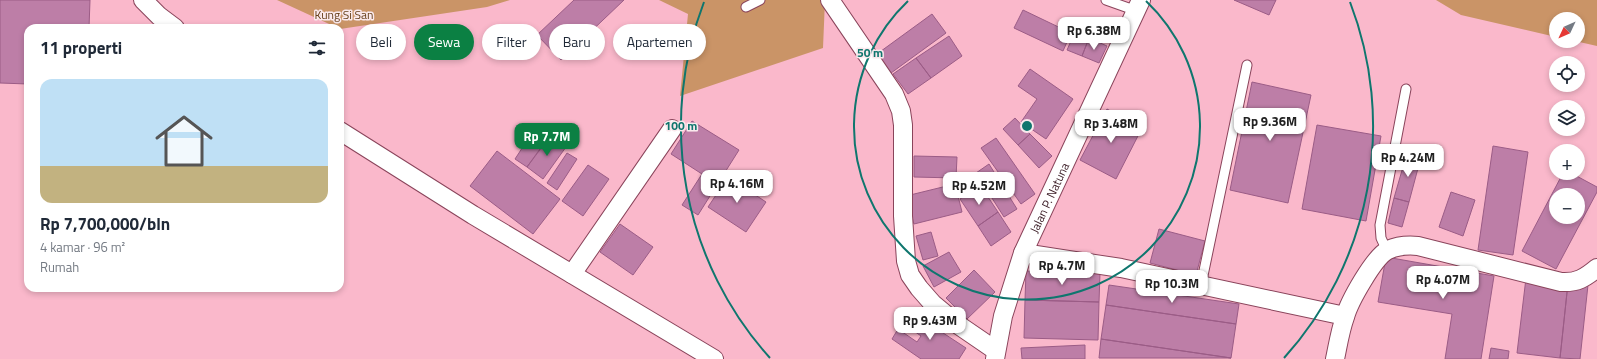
<!DOCTYPE html>
<html lang="id">
<meta charset="utf-8">
<style>
:root{--surface:#fff;--page:#f6f6f7;--text:#1f2937;--muted:#747a83;--line:#e0e1e3;--accent:#0b8043}
body{margin:0;font-family:"Titillium Web",sans-serif;background:var(--page);color:var(--text);height:100vh;display:flex;flex-direction:column;font-size:15px;white-space:nowrap}
*{box-sizing:border-box;margin:0}
p{font-size:13px;color:var(--muted)}
.icon{flex:none;width:22px;height:22px;fill:none;stroke:currentColor;stroke-width:2;stroke-linecap:round;stroke-linejoin:round}
.map{position:relative;flex:1;overflow:hidden}
.side{position:absolute;left:24px;top:24px;width:320px;height:268px;display:flex;flex-direction:column;background:var(--surface);border-radius:12px;box-shadow:0 2px 6px #0003}
.side>*{flex:none}
.top-card{position:absolute;left:356px;top:24px;width:380px;height:36px;display:flex;gap:8px}
.needle{width:26px;rotate:226deg}
.fabs{position:absolute;left:1549px;top:12px;display:grid;gap:8px}
.fabs a{display:grid;place-items:center;width:36px;height:36px;border-radius:50%;background:var(--surface);box-shadow:0 2px 6px #0003;font-size:20px}
.price{position:absolute;translate:-50% -34px;padding:0 9px;border-radius:8px;background:#fff;color:#222;font-size:13px;line-height:26px;filter:drop-shadow(0 1px 2px #0008)}
.price::after{content:'';position:absolute;left:50%;top:24px;width:12px;height:9px;margin-left:-6px;background:inherit;clip-path:polygon(0 0,100% 0,50% 100%)}
.price.selected{background:var(--accent);color:#fff}
ul{padding:0;list-style:none}
li{display:grid;align-content:center;gap:8px;height:212px;padding:0 16px}
li+li{border-top:1px solid var(--line)}
li span{display:grid;place-items:center;height:124px;border-radius:12px;color:#555}
li>.icon{margin-inline-start:auto}
span .icon{width:72px;height:72px;fill:#fffc;stroke-width:1}
li b{font-size:17px}
h2{display:flex;justify-content:space-between;align-items:center;height:48px;padding:0 16px;font-size:17px}
.pill{padding:0 14px;border-radius:18px;background:var(--surface);box-shadow:0 2px 6px #0003;font-size:14px;line-height:36px}
.pill.selected{background:var(--accent);color:#fff}
.map>svg:first-child{display:block}
</style>
<div class="map">
<svg width="1597" height="359" viewBox="0 0 1597 359">
<rect width="100%" height="100%" fill="#fab8cb"/>
<!-- green -->
<path fill="#ca9467" d="M277,0H510L487,7L340,29Z
M659,0H825L823,48L680,96L688,14Z
M1436,0H1597V46L1575,41H1578V19H1556V37L1461,15Z"/>
<!-- building -->
<path fill="#bd7ea7" stroke="#9b5c86" fill-rule="evenodd" d="M0,0H90L89,28H28V84L0,83Z
M574,0H624L561,60L537,35Z
M1234,0H1276L1269,15Z
M1023,10L1071,33L1063,51L1014,28Z
M932,14L946,33L891,73L877,54Z
M1075,32L1089,38L1082,56L1067,50Z
M949,36L962,56L931,78L916,58Z
M1089,38L1107,46L1099,63L1082,56Z
M916,58L931,78L908,94L893,74Z
M1030,69L1073,99L1046,139L1021,122L1037,99L1018,86Z
M1252,82L1311,95L1288,203L1230,190Z
M1107,109L1142,128L1116,179L1080,160Z
M1015,118L1030,134L1018,145L1003,129Z
M692,121L739,150L698,215L682,205L702,174L671,154Z
M1317,125L1381,136L1366,221L1302,209Z
M534,130L547,139L527,167L515,159Z
M1030,134L1052,156L1039,168L1018,145Z
M551,135L566,147L543,179L527,167Z
M996,138L1035,194L1021,204L981,148Z
M1493,146L1528,152L1513,255L1478,250Z
M497,151L560,199L533,234L470,186Z
M567,153L577,159L557,190L547,183Z
M1407,153L1421,157L1409,202L1394,198Z
M914,156L957,157L956,178L914,177Z
M989,164L1017,209L1004,217L976,173Z
M588,165L609,179L583,216L562,201Z
M1563,173H1571L1597,187V192L1556,269L1522,251ZM1556,195H1578V217H1556Z
M728,177L766,202L746,232L708,207Z
M955,184L962,212L914,224L906,196Z
M980,185L998,212L978,226L960,199Z
M1451,192L1475,200L1463,236L1439,227Z
M1394,198L1409,202L1402,227L1388,223Z
M998,212L1011,232L991,246L978,226Z
M620,224L653,247L633,275L600,252Z
M1159,229L1205,241L1196,275L1150,263Z
M931,232L938,256L923,260L916,236Z
M949,252L961,272L934,287L923,266Z
M1386,257L1494,276L1481,359H1445L1452,314L1378,302Z
M974,270L995,292L967,319L946,298Z
M1026,271L1100,273L1099,302L1025,300Z
M1526,278L1568,283L1560,358L1517,353Z
M1568,283L1588,285L1580,359L1560,358Z
M1109,285L1239,304L1236,324L1106,305Z
M1025,300L1099,302L1098,340L1024,338Z
M1106,305L1236,324L1231,358L1101,339Z
M928,310L940,318L934,327L966,348L959,359H921L892,339L898,329L917,342L921,336L914,331Z
M1101,339L1231,358H1099Z
M1085,345V359H1022L1021,348Z
M1491,348L1509,351L1508,359H1489Z"/>
<g fill="none" stroke-linecap="round" stroke-linejoin="round">
<defs>
<path id="lane" d="M1106,0L1137,11
M746,7L760,0
M1387,251L1381,238L1380,225L1406,89
M1201,285L1247,65"/>
<g id="street">
<path d="M143,0L159,16L175,28"/>
<path d="M830,0L894,94L901,111L903,125V216L906,261L910,275L919,288L933,304L957,324L995,350"/>
<path d="M340,131L473,215L714,359"/>
<path d="M1023,253L1121,268L1345,316"/>
<path d="M572,274L672,129"/>
<path id="s1" d="M995,359L1003,316L1023,253L1141,0"/>
<path d="M1335,359C1338,345 1340,331 1345,317C1349,302 1374,257 1388,250C1397,246 1408,245 1418,246L1561,282C1577,283 1585,278 1597,268"/>
</g>
</defs>
<!-- lane casing -->
<use href="#lane" stroke="#8a445b" stroke-width="11"/>
<!-- street casing -->
<use href="#street" stroke="#8a445b" stroke-width="20"/>
<!-- lane -->
<use href="#lane" stroke="#fff" stroke-width="9"/>
<!-- street -->
<use href="#street" stroke="#fff" stroke-width="18"/>
</g>
<!-- distance rings -->
<g fill="none" stroke="#0f766e" stroke-width="2">
<path d="M1146 1A173 173 0 1 1 908 1"/>
<path d="M770 358A346 346 0 0 1 704 2M1350 2A346 346 0 0 1 1284 358"/>
</g>
<g text-anchor="middle" dominant-baseline="central" stroke-width="3" stroke-linejoin="round" paint-order="stroke">
<!-- park labels -->
<g font-size="12" fill="#653e19" stroke="#fae9ed">
<text x="344" y="14">Kung Si San</text>
</g>
<!-- street labels -->
<g font-size="12" fill="#3e2029" stroke="#fae9ed">
<text stroke="none"><textPath href="#s1" startOffset="171">Jalan P. Natuna</textPath></text>
</g>
</g>
<circle cx="1027" cy="126" r="6" fill="#0f766e" stroke="#fae9ed" stroke-width="2"/>
<g font-size="12" text-anchor="middle" font-weight="bold" fill="#0f766e" stroke="#fae9ed" stroke-width="3" stroke-linejoin="round" paint-order="stroke">
<text x="870" y="57">50 m</text>
<text x="681" y="130">100 m</text>
</g>
</svg>
<div class="fabs">
<a><svg class="needle" viewBox="-14 -14 28 28"><path d="M0-13l5 13h-10z" fill="#e53935"/><path d="M0 13l5-13h-10z" fill="#747a83"/></svg></a>
<a><svg class="icon" aria-label="locate" viewBox="0 0 24 24"><circle cx="12" cy="12" r="6"/><path d="M12 2v4M12 18v4M2 12h4M18 12h4"/></svg></a>
<a><svg class="icon" aria-label="layers" viewBox="0 0 24 24"><path d="M12 4l9 5-9 5-9-5zM3 14l9 5 9-5"/></svg></a>
<a>+</a>
<a>−</a>
</div>
<b class="price" style="left:1094px;top:51px">Rp 6.38M</b>
<b class="price" style="left:1270px;top:142px">Rp 9.36M</b>
<b class="price" style="left:1111px;top:144px">Rp 3.48M</b>
<b class="price selected" style="left:547px;top:157px">Rp 7.7M</b>
<b class="price" style="left:1408px;top:178px">Rp 4.24M</b>
<b class="price" style="left:737px;top:204px">Rp 4.16M</b>
<b class="price" style="left:979px;top:206px">Rp 4.52M</b>
<b class="price" style="left:1062px;top:286px">Rp 4.7M</b>
<b class="price" style="left:1443px;top:300px">Rp 4.07M</b>
<b class="price" style="left:1172px;top:304px">Rp 10.3M</b>
<b class="price" style="left:930px;top:341px">Rp 9.43M</b>
<div class="top-card">
<a class="pill">Beli</a>
<a class="pill selected">Sewa</a>
<a class="pill">Filter</a>
<a class="pill">Baru</a>
<a class="pill">Apartemen</a>
</div>
<section class="side">
<h2>11 properti<svg class="icon" aria-label="filters" viewBox="0 0 24 24"><path d="M4 7h16M4 17h16"/><circle cx="9" cy="7" r="2"/><circle cx="15" cy="17" r="2"/></svg></h2>
<ul>
<li><span style="background:linear-gradient(#bfe0f5 70%,#c2b280 0)"><svg class="icon" aria-label="home" viewBox="0 0 24 24"><path d="M3 11l9-7 9 7M6 9v11h12V9"/></svg></span><div><b>Rp 7,700,000/bln</b><p>4 kamar · 96 m²</p><p>Rumah</p></div></li>
</ul>
</section>
</div>
